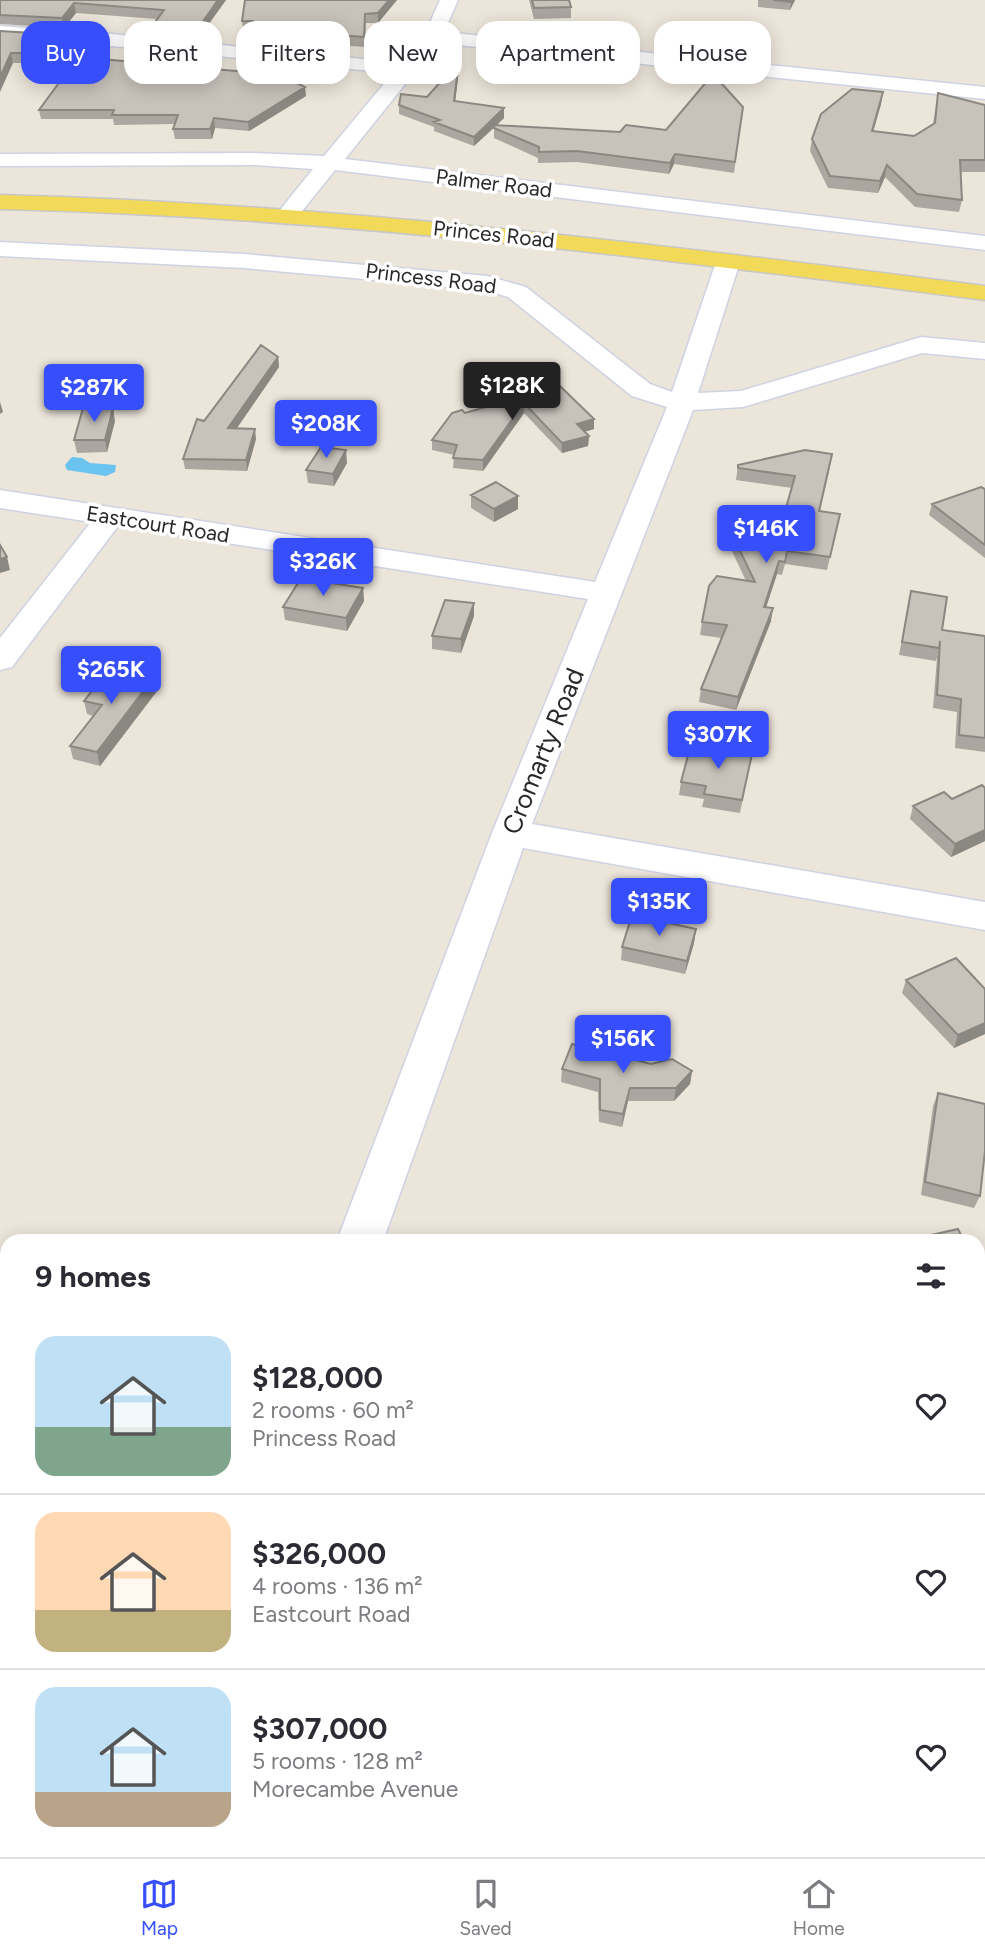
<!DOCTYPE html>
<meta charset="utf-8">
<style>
:root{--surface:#fff;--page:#f2f2f3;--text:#2b2b33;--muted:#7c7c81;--line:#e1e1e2;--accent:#364efc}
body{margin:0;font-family:Figtree,sans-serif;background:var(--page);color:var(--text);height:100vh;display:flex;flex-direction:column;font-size:26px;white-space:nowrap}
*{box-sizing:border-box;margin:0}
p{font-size:23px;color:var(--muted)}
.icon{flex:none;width:38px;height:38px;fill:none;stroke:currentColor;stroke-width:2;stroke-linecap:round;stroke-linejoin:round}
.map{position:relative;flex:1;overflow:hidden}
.details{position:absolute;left:0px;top:1234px;width:985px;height:625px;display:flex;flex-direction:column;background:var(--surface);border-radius:21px 21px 0 0;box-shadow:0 4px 18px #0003}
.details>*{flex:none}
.top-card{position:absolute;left:21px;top:21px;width:943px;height:63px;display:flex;gap:14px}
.price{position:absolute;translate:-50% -60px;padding:0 16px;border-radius:7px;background:var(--accent);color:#fff;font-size:23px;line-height:46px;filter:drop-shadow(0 2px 4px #0008)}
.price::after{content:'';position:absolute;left:50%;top:42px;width:21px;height:16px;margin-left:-10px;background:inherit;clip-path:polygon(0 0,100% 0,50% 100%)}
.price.current{background:#222;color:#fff}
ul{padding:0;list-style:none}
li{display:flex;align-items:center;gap:21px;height:175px;padding:0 35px}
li+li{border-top:2px solid var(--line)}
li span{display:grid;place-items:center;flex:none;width:196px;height:140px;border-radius:21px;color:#555}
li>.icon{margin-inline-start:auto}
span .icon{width:84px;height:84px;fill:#fffc;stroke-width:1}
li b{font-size:30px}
h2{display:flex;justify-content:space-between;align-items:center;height:84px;padding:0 35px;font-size:30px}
.chip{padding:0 24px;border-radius:21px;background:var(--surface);box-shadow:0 4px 18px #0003;font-size:24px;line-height:63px}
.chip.current{background:var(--accent);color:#fff}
.menu{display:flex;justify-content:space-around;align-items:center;height:98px;border-top:2px solid var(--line);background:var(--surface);font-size:19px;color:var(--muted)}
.menu a{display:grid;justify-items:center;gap:4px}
.menu .current{color:var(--accent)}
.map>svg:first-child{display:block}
</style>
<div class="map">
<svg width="985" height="1857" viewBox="0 0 985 1857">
<rect width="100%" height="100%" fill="#ece5da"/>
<!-- water -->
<path fill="#6bc3f0" d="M72,457L82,458L90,463L116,465L115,472L106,476L67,470L65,465Z"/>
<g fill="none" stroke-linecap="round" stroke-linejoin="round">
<defs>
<path id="minor" d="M440,0H458L444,32L985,87V99L438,43L345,159L985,236V250L335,170L295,220H279L276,215L313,169L254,165L0,166V154L254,153L324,156L393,73L112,46L0,38V26L112,34L402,63L424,36Z
M0,242L244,254L487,276L526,287L650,384L672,392L716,262L720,257H736L740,262L698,393L741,391L921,337L985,343V359L922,353L743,407L693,410L532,824L985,902V930L523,848L383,1241H337L492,833L588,599L118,526L12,667L0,670V638L91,522L0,508V490L595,582L667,407L632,396L508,297L485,290L244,268L0,256Z
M0,1573L7,1575V1629L0,1627Z
M495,1852H554L557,1857H497Z"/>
<path id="major" d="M0,195C332,204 656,244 985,286V300C655,258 333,217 0,209Z"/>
</defs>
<!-- minor casing -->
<use href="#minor" stroke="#cfd2e2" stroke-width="3"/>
<!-- major casing -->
<use href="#major" stroke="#c7c7c7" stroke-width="3"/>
<!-- minor -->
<use href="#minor" fill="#fff" fill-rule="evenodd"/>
<!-- major -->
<use href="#major" fill="#f2d958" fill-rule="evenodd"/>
</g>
<!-- wall -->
<path fill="#aba7a0" d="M0,0H226L200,36H154L152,26L157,19L76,13L64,28L0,24Z
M397,0L378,23H366L365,47L324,44L323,34L253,35V30H243L242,21Z
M529,0H569L571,7V18L534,19Z
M758,0H795L790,10L758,7Z
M0,31L50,44L35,63H13Z
M459,70L455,101L504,118L496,126L620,132L666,130L743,107L734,173L674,164L669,174L577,162L538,163V158L494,138V128L474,146L434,131V127L399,114V105L427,97Z
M938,93L985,105V172H961L962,200L959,212L915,207L885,177L878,193L828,188L810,151L812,139L881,104L873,131L914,136L933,124Z
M306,96L249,131L215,128L212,139H175L173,129L175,124L114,125L113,119H41L39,110Z
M278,357L279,367L237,428L256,439L247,471L185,469L183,459L204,421Z
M560,386L594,419V429L584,432L589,436L588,446L562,453L524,413L483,471L453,468L454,455L432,450V440L465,413Z
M115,421L107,452L77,453L74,440Z
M347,463L334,486L308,483L306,470Z
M738,465L830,467L820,511L837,527L827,570L785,564L782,575L777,574L766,607L771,621L736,710L699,702L701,689L722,638L700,635L702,622L746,581L730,547L732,534L782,522L792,488L736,480Z
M985,489V558L929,515L932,504Z
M471,495L518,496V509L494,522L471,508Z
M363,588L364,601L347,631L285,620L283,607Z
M911,591L942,630L985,636V752L955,748L957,712L933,708L937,658L936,661L899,655Z
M474,616L461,653L432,649V636Z
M154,677L157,691L100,766L73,759L70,746L93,716L87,714L84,701Z
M752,754L740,813L702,807L704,799L679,795L681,782Z
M985,788V841L951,857L910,819L913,806L952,799Z
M696,929L694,943L685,974L621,960L622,947Z
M906,980L985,989V1034L954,1048L902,993Z
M651,1064L692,1071L690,1084L674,1101H628L622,1127L599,1122L598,1092L561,1082L562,1069Z
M938,1093L980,1196L974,1208L921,1195L933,1106Z"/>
<!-- shaded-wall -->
<path fill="#8b8882" d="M218,0H226L200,36L199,27Z
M389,0H397L378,23V13Z
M792,0H795L790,10L791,2Z
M74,3L76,13L64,28L62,18Z
M48,34L50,44L35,63L33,53Z
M11,53L13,63L0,92V77Z
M459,61V70L454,111V101Z
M305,87L306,96L249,131L248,122Z
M883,92L881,104L870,143L872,131Z
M504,108V118L474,146V137Z
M214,118L215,128L212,139L210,129Z
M675,154L674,164L669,174L670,163Z
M887,165L885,177L878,193L880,181Z
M278,357L279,367L230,438L228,428Z
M0,402L3,412L0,414Z
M524,403V413L483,471V460Z
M113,408L115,421L107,452L105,440Z
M594,419V429L577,434V424Z
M255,429L256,439L247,471L246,460Z
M589,436L588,446L562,453V443Z
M346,450L347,463L334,486L333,474Z
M518,496V509L494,522V509Z
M7,557L10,570L0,573V559Z
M779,561L777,574L762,620L764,607Z
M363,588L364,601L347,631L346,618Z
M474,603V616L461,653V639Z
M773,608L771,621L736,710L738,697Z
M154,677L157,691L100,766L97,752Z
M985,830V841L951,857L955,844Z
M696,929L694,943L685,974L687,961Z
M985,1023V1034L954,1048L958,1035Z
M692,1071L690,1084L674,1101L676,1088Z
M630,1088L628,1101L622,1127L623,1114Z
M985,1360V1370L978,1372V1367L981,1361Z"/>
<!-- building -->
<path fill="#c7c2ba" stroke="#8b8882" stroke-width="2" d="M0,0H218L199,27L152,26L164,10L74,3L62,18L0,15Z
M245,0H389L378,13L365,14L364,37L323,34L332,24L252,26L253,21H242Z
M532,0H569L571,7L534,8Z
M773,0H792L791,2Z
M0,31L48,34L33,53H11L0,77Z
M78,57L281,75L305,87L248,122L214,118L210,129H173L178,115H112L114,110H39Z
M459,61L454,101L504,108L474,137L434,122L440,120L399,105L401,94L427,97Z
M713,74L743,107L735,162L675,154L670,163L577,151L539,152V147L494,128V125L620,132L626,125L666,130Z
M852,89L883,92L872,131L914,136L935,123L938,93L985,105V160H960L962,200L917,194L887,165L880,181L830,176L812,139L821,114Z
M261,345L278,357L228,428L255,429L246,460L183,459L197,419L204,421Z
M560,386L594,419L577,424L589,436L562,443L524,403L483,460L453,458L457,445L432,440L452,413L462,410L465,413Z
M83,408H113L105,440H74Z
M321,447L346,450L333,474L306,470Z
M805,450L832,454L819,511L840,514L830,557L787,551L785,562L779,561L764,607L773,608L738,697L701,689L727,625L702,622L709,586L717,576L755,582L732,534L737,515L782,522L795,476L738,468V465Z
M496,482L518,496L494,509L471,495Z
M981,487L985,489V545L932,504Z
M0,545L7,557L0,559Z
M301,578L363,588L346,618L283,607Z
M911,591L947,597L942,630L985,636V738L959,735L961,699L937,695L940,641L939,648L902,642Z
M445,600L474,603L461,639L432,636Z
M110,668L154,677L97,752L70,746L102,705L84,701Z
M691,744L752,754L742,800L704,794L706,786L681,782Z
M982,785L985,788V830L955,844L913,806L944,792L952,799Z
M632,915L696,929L687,961L622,947Z
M956,958L985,989V1023L958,1035L906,980Z
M572,1044L651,1064L672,1059L692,1071L676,1088H630L623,1114L600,1110V1079L562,1069Z
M938,1093L985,1104V1151L980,1196L925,1182Z
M958,1229L964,1241H920L918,1238Z
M978,1268L985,1281V1360L981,1361L978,1356Z"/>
<g text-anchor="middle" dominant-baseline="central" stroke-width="7" stroke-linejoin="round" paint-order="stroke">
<!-- far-street labels -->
<g font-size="21" fill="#292929" stroke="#fff">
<text transform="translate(494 183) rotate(7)">Palmer Road</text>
<text transform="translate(494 234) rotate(6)">Princes Road</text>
<text transform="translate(431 278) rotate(7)">Princess Road</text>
<text transform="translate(158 524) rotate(9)">Eastcourt Road</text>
</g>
<!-- street labels -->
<g font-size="26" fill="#292929" stroke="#fff">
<text transform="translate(543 751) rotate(-68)">Cromarty Road</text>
</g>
</g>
</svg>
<b class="price current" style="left:512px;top:422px">$128K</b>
<b class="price" style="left:94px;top:424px">$287K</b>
<b class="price" style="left:326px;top:460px">$208K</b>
<b class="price" style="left:766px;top:565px">$146K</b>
<b class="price" style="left:323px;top:598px">$326K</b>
<b class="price" style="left:111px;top:706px">$265K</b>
<b class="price" style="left:718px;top:771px">$307K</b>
<b class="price" style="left:659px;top:938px">$135K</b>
<b class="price" style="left:623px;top:1075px">$156K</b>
<div class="top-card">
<a class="chip current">Buy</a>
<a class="chip">Rent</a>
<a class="chip">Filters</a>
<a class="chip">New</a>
<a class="chip">Apartment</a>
<a class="chip">House</a>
</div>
<section class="details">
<h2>9 homes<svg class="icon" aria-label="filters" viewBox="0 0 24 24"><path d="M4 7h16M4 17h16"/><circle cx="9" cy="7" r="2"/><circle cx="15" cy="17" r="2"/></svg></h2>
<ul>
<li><span style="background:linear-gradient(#bfe0f5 65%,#7fa58c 0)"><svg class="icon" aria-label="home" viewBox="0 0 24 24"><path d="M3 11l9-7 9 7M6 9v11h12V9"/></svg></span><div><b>$128,000</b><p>2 rooms · 60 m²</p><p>Princess Road</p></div><svg class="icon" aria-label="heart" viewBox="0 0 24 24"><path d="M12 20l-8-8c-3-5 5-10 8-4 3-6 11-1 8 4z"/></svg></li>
<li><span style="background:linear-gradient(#ffd9b3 70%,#c2b280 0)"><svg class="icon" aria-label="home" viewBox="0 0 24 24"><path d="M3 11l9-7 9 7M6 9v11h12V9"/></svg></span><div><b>$326,000</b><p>4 rooms · 136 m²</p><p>Eastcourt Road</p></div><svg class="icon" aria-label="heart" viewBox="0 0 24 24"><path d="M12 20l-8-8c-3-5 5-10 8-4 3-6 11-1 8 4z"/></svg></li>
<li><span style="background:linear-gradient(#bfe0f5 75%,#b9a48a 0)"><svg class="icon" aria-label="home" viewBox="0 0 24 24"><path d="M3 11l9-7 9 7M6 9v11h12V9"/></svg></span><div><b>$307,000</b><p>5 rooms · 128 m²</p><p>Morecambe Avenue</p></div><svg class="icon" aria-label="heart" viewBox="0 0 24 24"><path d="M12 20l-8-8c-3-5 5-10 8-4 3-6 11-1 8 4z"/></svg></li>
</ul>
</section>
</div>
<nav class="menu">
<a class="current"><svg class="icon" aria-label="map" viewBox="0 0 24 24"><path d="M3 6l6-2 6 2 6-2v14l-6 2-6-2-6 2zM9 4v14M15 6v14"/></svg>Map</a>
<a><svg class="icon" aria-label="saved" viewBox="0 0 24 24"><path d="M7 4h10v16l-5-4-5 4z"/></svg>Saved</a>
<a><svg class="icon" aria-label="home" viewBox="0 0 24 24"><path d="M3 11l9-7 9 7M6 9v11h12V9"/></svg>Home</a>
</nav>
